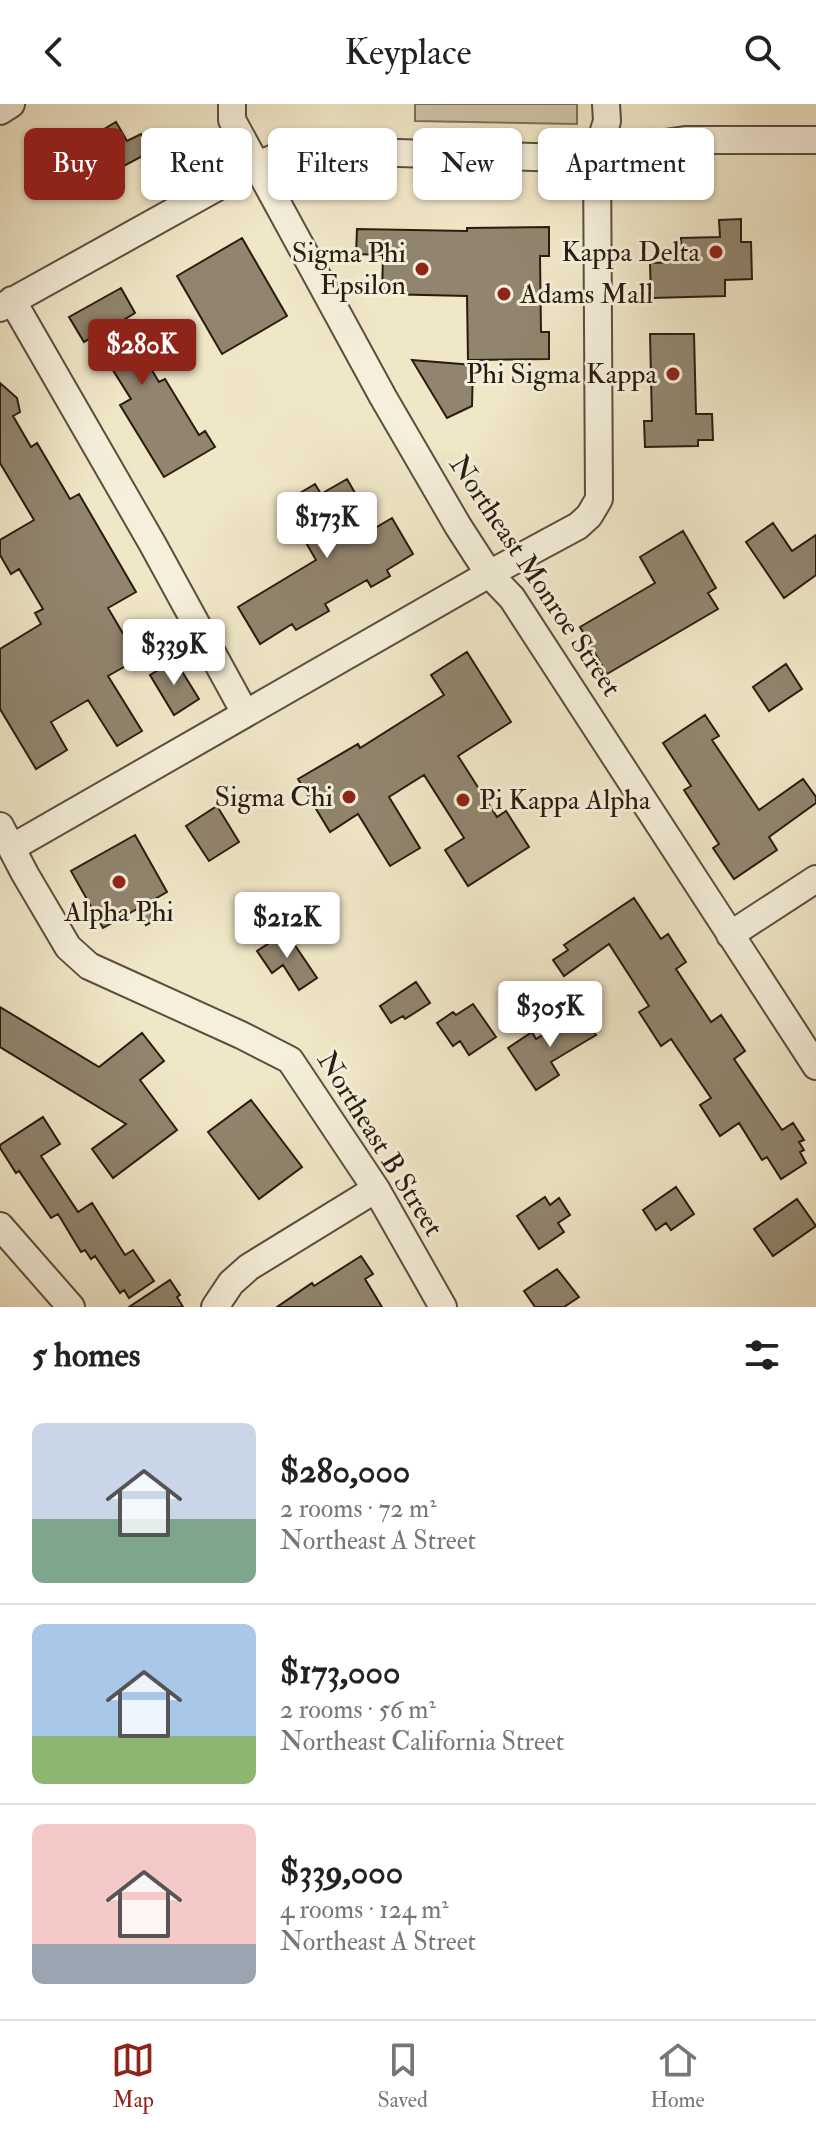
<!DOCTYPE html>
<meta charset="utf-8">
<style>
:root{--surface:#fff;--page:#f2f2f2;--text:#222;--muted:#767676;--line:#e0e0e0;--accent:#8f2418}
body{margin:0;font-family:"IM FELL Double Pica",serif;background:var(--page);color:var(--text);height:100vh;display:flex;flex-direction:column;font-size:30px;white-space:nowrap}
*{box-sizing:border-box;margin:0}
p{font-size:26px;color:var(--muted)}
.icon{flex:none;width:44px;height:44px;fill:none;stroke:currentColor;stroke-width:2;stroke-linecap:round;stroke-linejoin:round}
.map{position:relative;height:1203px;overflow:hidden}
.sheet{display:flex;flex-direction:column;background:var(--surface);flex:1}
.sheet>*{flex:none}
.guide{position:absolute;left:24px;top:24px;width:768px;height:72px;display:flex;gap:16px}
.price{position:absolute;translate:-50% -68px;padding:0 18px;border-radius:8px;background:#fff;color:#222;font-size:26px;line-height:52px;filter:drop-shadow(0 2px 4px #0008)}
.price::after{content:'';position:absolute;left:50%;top:48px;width:24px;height:18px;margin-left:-12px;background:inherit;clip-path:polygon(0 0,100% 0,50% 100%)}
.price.selected{background:var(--accent);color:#fff}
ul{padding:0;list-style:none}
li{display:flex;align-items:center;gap:24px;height:200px;padding:0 32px}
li+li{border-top:2px solid var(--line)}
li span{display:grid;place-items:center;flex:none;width:224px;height:160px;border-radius:12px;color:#555}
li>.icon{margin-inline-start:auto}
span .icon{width:96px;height:96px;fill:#fffc;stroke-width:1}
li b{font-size:34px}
h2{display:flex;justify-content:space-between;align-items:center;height:96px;padding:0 32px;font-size:34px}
.tag{padding:0 28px;border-radius:12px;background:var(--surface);box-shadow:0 2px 6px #0004;font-size:28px;line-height:72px}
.tag.selected{background:var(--accent);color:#fff}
header{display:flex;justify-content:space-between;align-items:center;height:104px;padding:0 32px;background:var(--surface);font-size:36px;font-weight:600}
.dock{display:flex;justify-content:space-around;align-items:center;height:112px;border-top:2px solid var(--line);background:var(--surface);font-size:22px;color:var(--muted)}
.dock a{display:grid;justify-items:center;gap:4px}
.dock .selected{color:var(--accent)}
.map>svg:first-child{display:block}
</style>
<header><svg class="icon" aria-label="back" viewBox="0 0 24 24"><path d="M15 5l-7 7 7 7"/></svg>Keyplace<svg class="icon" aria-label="search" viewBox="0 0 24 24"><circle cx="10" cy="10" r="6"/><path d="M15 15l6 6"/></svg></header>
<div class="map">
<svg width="816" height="1203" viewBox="0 0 816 1203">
<rect width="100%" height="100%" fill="#f0e7c7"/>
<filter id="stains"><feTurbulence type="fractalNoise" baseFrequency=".0025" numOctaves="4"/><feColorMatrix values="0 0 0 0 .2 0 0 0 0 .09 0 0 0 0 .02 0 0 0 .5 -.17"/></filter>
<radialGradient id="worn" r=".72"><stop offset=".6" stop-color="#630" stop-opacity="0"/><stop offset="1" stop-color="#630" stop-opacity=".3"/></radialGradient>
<!-- green -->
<path fill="#cec4a8" stroke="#7c705c" stroke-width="2" d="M415,0H577V20L415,17Z"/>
<!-- building -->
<path fill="#91856f" stroke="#2a1b10" stroke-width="2" d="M116,18L127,37L141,30L152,47L107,71L86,36Z
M741,115V138H751L752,175L725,176V192L651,194L650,159L681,158V134L720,133L719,116Z
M549,123V152H540L541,228H549V255L468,256L467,192L382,190L383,151L356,150L357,125L467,127V124Z
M242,134L287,212L222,250L177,172Z
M121,184L135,209L122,217L159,278L165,275L199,331L205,327L215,343L164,373L120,301L131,295L92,233L84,238L69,213Z
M650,230H694L696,310H712L713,336H698V342L645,343L644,317H652Z
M412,256L473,261L472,302L447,314Z
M0,279L17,294L20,308L13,312L31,343L37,339L70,395L79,390L136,488L108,504L138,555L108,572L142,627L117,642L88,596L51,618L67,646L36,665L0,605V545L41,520L35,509L43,505L19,465L11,470L0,451V436L34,416L0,359Z
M347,375L375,424L392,414L413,450L387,466L390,472L371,483L367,476L325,500L329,507L296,526L292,520L260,540L238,503L316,456L283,399L315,380L321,390Z
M773,419L792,447L816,431V471L784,494L746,438Z
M683,427L716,484L708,489L718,505L607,570L580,523L655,479L640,453Z
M467,548L511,618L458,652L497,713L506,707L529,743L468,782L445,746L464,734L424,671L389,693L420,744L390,762L358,710L330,728L298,675L358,640L360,644L444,591L431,571Z
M175,556L199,595L174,611L150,571Z
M786,560L802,585L769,607L753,583Z
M705,611L719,632L712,636L759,706L803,675L816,693V699L769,733L777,746L734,775L713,744L719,740L684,686L691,682L663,639Z
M217,702L239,738L209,757L186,722Z
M135,731L167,788L155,795L163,811L146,821L137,805L103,824L71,767Z
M634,794L661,835L668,830L686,858L676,865L711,918L721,911L745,947L734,955L782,1026L793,1019L804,1036L799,1038L804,1046L800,1048L806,1059L781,1075L767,1053L762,1056L739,1019L720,1032L700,1001L711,994L671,935L661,942L639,908L649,902L609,840L564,872L553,856L568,846L564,841Z
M286,828L317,874L299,886L283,861L272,869L257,847Z
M416,878L430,899L405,915L403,912L391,919L380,902Z
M473,900L496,933L469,951L460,937L453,942L437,919L453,908L456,911Z
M0,903L99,963L142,929L164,957L140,976L177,1026L113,1074L92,1045L126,1020L0,943Z
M581,907L596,931L551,958L559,971L536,986L508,944L532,928L536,935Z
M251,996L302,1063L259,1095L208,1028Z
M43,1013L60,1040L41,1052L78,1108L92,1099L125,1151L133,1146L154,1177L129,1194L124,1186L120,1189L95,1152L91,1155L85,1146L81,1148L58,1110L51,1114L19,1067L16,1069L0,1044V1041Z
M676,1083L694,1110L671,1126L666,1119L656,1126L643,1106Z
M545,1093L550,1101L559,1094L570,1111L558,1119L564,1128L539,1145L517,1112Z
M797,1095L816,1122L773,1152L754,1125Z
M361,1152L373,1170L365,1175L382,1203H277L312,1179L314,1182Z
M557,1165L579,1193L564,1203H535L524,1187Z
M170,1176L180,1191L177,1193L183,1203H129Z"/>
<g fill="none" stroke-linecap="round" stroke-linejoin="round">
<defs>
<path id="minor" d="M232,0V16L383,293L458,422L489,470L512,494L816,962
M0,7L11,0
M12,196L152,439L245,609
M0,204L257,61L294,46L567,54L685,36H816
M0,722L25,770L68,843L89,862L241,931L290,956L376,1085L443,1203
M13,743L489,470L578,422L589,412L599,395L597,49L607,17L606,0
M730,831L816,775
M0,1122L71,1203
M215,1203L231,1179L249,1163L376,1085"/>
</defs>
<!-- minor casing -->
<use href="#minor" stroke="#5c4e3e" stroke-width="30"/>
<!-- minor -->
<use href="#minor" stroke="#f5efdb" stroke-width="26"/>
</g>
<!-- markers -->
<g fill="#8f2418" stroke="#f5efdb" stroke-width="3">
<circle cx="716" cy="148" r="8"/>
<circle cx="422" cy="165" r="8"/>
<circle cx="504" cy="190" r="8"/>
<circle cx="673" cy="270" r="8"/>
<circle cx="349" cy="693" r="8"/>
<circle cx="463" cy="696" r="8"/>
<circle cx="119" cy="778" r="8"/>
</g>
<g text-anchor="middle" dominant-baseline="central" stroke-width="6" stroke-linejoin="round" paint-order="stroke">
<!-- poi labels -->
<g font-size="28" fill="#2a1b10" stroke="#f5efdb" text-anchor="end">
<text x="700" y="148">Kappa Delta</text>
<text x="406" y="149">Sigma Phi<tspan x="406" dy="32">Epsilon</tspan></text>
<text x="520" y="190" text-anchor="start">Adams Mall</text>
<text x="657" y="270">Phi Sigma Kappa</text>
<text x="333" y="693">Sigma Chi</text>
<text x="479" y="696" text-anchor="start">Pi Kappa Alpha</text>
<text x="119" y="808" text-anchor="middle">Alpha Phi</text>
</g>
<!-- street labels -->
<g font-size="28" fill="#2a1b10" stroke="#f5efdb">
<text transform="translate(535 472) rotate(56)">Northeast Monroe Street</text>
<text transform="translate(380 1040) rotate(58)">Northeast B Street</text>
</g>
</g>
<rect width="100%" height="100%" filter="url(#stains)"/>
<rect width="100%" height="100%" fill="url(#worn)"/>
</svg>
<b class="price selected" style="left:142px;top:283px">$280K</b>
<b class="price" style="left:327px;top:456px">$173K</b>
<b class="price" style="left:174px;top:583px">$339K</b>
<b class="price" style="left:287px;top:856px">$212K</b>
<b class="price" style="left:550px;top:945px">$305K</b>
<div class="guide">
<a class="tag selected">Buy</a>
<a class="tag">Rent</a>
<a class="tag">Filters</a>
<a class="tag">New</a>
<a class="tag">Apartment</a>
</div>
</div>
<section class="sheet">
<h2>5 homes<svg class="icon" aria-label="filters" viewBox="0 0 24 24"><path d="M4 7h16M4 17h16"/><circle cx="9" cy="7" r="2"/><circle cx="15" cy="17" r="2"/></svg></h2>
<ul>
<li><span style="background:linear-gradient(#c9d6e8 60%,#7fa58c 0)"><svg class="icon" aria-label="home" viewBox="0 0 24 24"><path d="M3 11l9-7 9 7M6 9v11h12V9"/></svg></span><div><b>$280,000</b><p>2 rooms · 72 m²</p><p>Northeast A Street</p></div></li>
<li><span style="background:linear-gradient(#a9c7e8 70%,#8fb573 0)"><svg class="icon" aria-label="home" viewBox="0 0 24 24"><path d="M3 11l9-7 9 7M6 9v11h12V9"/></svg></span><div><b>$173,000</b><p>2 rooms · 56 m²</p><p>Northeast California Street</p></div></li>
<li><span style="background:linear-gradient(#f6c9c9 75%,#9aa5b1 0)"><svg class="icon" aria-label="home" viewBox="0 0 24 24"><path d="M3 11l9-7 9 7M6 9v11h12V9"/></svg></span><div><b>$339,000</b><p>4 rooms · 124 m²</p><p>Northeast A Street</p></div></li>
</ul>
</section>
<nav class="dock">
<a class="selected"><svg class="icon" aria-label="map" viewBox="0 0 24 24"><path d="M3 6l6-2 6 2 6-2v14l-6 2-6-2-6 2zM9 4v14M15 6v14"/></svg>Map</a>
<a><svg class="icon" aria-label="saved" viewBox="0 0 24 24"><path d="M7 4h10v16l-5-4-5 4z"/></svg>Saved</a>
<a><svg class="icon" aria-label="home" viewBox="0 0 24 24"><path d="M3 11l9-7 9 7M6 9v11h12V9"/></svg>Home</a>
</nav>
